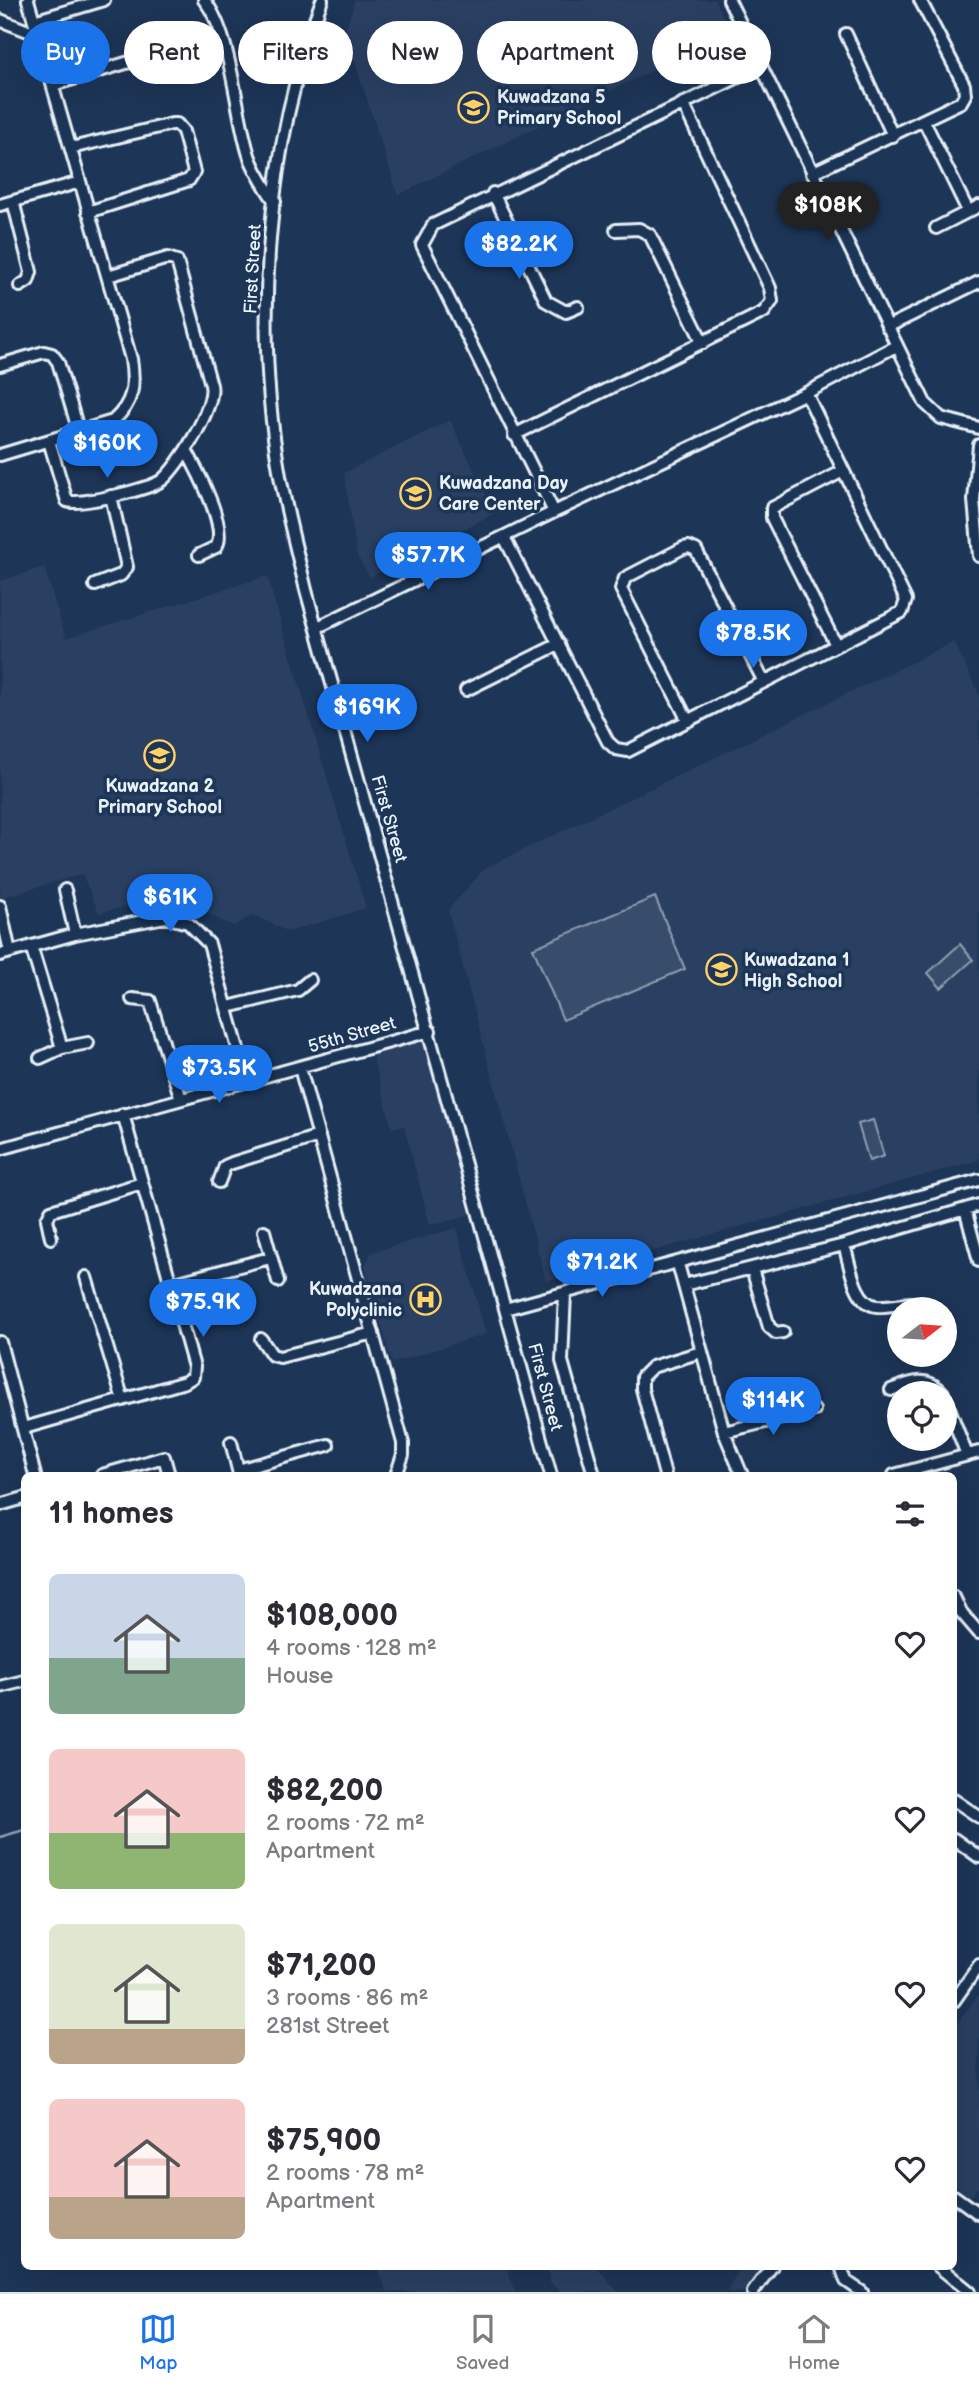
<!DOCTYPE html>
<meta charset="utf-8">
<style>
:root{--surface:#fff;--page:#f2f2f3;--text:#2b2b33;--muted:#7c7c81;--line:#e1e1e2;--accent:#1a73e8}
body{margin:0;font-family:"Balsamiq Sans",sans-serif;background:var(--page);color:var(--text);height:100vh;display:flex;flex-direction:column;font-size:26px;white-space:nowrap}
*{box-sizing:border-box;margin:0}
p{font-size:23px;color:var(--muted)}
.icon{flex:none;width:38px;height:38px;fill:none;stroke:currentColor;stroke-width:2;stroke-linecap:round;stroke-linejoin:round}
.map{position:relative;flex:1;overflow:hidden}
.panel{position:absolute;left:21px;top:1472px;width:936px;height:798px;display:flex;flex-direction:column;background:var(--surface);border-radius:10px;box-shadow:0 7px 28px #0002}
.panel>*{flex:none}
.guide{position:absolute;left:21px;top:21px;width:938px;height:63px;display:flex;gap:14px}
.needle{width:46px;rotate:73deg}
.controls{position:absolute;left:887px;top:1297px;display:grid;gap:14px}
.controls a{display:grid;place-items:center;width:70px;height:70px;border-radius:50%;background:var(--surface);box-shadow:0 7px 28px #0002;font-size:35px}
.price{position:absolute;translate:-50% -60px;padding:0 16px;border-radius:24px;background:var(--accent);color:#fff;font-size:23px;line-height:46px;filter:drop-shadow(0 2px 4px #0008)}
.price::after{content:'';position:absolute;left:50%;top:42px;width:21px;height:16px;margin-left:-10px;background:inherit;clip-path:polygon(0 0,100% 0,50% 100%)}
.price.selected{background:#222;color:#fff}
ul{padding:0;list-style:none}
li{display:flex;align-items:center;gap:21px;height:175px;padding:0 28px}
li span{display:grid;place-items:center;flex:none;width:196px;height:140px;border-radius:10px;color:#555}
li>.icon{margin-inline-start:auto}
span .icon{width:84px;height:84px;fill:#fffc;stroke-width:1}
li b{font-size:30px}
h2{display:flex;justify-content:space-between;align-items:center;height:84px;padding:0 28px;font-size:30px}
.pill{padding:0 24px;border-radius:32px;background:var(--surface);box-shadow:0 7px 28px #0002;font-size:24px;line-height:63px}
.pill.selected{background:var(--accent);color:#fff}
.dock{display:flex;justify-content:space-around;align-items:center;height:98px;border-top:2px solid var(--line);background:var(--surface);font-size:19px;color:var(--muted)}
.dock a{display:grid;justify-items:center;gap:4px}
.dock .selected{color:var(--accent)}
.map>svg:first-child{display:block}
</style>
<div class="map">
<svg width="979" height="2292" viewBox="0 0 979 2292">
<rect width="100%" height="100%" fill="#1d3557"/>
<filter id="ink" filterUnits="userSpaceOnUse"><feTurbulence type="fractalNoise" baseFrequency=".0143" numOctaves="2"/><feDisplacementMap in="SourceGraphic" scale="14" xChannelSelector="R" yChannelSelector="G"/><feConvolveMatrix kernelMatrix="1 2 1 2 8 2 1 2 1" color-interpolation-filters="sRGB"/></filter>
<g filter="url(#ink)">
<!-- built -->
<path fill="#2a4162" d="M355,0H715L731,32L398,195L345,31Z
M450,420L495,513L370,577L357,556L344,473Z
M44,567L66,638L267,576L366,908L288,932L254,915L233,926L171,897L99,913L82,874L0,898V581Z
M954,642L979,694V1160L546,1281L448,910L484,869Z
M424,1041L469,1215L430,1225L404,1126L392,1128L372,1054Z
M457,1228L486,1334L392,1363L365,1265L372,1252Z
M979,1994V2186L970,2196L954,2184V2028Z
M377,2266H506L516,2292H387Z
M549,2266H596L618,2292H561L549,2282Z
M741,2266H758L762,2269L771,2266L750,2292H726Z"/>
<!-- green -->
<path fill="#374d6c" stroke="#909fb2" stroke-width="2" d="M655,897L685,969L563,1020L533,948Z
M960,944L973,960L941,988L928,973Z
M873,1120L884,1156L869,1161L858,1124Z"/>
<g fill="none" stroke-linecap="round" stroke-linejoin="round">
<!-- stream -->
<path stroke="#95a4b5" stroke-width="2.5" d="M0,1837L24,1830"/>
<defs>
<path id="minor" d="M204,0C232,34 235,112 249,155C255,173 265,186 275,202
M322,0C267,143 253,326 280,476C287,514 297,552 306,590L551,1475
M729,0L925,403L941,418L979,428
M0,20L38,35
M34,21L104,0
M846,34L893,136
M53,85L136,60
M924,121L968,211
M71,148L172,124H177L183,131L194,172L189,180L88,212
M812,173L961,102L965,95L964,85L920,0
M493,193L546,301L566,312L578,307
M13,201L31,272L28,281L20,286
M0,205L80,182
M936,228L979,206
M616,230L639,229L650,235L703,343
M887,327L979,282
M0,365L44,352L52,354L58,362L79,432
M514,435L764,312L772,301L770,288L683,103
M49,441L67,501C79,506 151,489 162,480C179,466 216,406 211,385L177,261L168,258L108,276
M979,445L974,500L979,556
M186,450C196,468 229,529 216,547L199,555
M0,455L113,421C134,402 135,385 131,359L28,0
M554,512L806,393L896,346
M504,537L608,742L616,749L628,751L902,612L906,600L806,393
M95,585L121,575L127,567L111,496
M318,627L554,512L422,245L433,225L761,66
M836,645L772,518V508L843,471
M466,690L559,644
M688,721L621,589L625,578L683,548L689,547L696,550L764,682
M65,890L75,934
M0,906L10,952
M31,946L62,1048
M0,955L75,934L165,917L188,923L209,944L247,1081
M132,999L150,1001L181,1099
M228,1007L298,990L310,980
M40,1058L62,1048L88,1043
M300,1068L403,1443V1455L396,1475
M0,1149L430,1031
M219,1182L225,1166L232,1163L319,1136
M965,1209L979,1261
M264,1231L278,1281
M51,1238L47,1219L51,1211L142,1183
M844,1245C850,1263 854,1304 877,1306C887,1307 900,1304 911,1303
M678,1264L724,1432L742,1475
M752,1269L769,1327L776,1333L783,1332
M86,1277L123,1400
M171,1284L270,1258
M684,1285L844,1245L979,1205
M565,1293L562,1361L594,1475
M505,1309L979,1180
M261,1339L272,1355L280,1357L373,1333
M0,1342L35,1475
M891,1390C911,1382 927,1375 943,1393
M945,1398L967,1455
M24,1428L185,1382L193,1377L194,1367L123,1114
M724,1432L814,1410
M231,1442L238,1470
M102,1475L164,1457L169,1475
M239,1475L238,1470L328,1445
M665,1475L642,1389V1377L652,1367L701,1352
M894,1475L979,1452
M0,1505L24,1498
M954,1597L961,1612L979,1633
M0,1687L24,1681
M954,1800L979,1817
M954,1839L979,1857
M954,2001L979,1965
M954,2196L979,2214
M841,2266L846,2281L862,2292
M938,2266L970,2292
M753,2292L772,2266"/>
</defs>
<!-- minor casing -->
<use href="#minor" stroke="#e8f1f8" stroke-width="16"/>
<!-- minor -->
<use href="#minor" stroke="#1d3557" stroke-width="10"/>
</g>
</g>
<!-- icons -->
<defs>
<symbol id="school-ring" viewBox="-11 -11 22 22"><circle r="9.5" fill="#1d3557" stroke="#ffd166" stroke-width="1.5"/><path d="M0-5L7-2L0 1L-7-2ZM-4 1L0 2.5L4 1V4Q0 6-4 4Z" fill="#ffd166"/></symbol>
<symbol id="hospital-ring" viewBox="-11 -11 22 22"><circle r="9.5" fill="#1d3557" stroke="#ffd166" stroke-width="1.5"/><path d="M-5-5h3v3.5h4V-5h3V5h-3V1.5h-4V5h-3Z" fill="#ffd166"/></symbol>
</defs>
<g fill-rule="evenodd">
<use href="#school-ring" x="456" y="90" width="35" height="35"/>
<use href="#school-ring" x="398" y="476" width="35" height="35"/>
<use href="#school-ring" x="142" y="738" width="35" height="35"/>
<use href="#school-ring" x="704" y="952" width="35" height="35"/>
<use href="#hospital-ring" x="408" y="1282" width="35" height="35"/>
</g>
<g text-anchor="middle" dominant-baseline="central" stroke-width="7" stroke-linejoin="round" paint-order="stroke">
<!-- poi labels -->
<g font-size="18" font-weight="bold" fill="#e8f1f8" stroke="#1d3557" text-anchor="start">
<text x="497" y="97">Kuwadzana 5<tspan x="497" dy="21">Primary School</tspan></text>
<text x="439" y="483">Kuwadzana Day<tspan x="439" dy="21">Care Center</tspan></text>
<text x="160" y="786" text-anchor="middle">Kuwadzana 2<tspan x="160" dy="21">Primary School</tspan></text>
<text x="744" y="960">Kuwadzana 1<tspan x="744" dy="21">High School</tspan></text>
<text x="402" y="1289" text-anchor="end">Kuwadzana<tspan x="402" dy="21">Polyclinic</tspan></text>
</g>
<!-- street labels -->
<g font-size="18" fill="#e8f1f8" stroke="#1d3557">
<text transform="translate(253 269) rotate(-87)">First Street</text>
<text transform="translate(389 819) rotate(74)">First Street</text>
<text transform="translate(352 1035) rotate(-16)">55th Street</text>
<text transform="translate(545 1387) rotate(75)">First Street</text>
</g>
</g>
</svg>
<div class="controls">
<a><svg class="needle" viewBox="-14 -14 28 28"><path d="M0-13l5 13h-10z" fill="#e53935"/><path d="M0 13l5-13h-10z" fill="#7c7c81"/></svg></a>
<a><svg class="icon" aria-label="locate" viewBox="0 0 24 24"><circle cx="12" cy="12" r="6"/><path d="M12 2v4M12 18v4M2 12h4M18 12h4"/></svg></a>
</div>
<b class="price selected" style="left:828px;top:242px">$108K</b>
<b class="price" style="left:519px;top:281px">$82.2K</b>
<b class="price" style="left:107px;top:480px">$160K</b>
<b class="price" style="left:428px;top:592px">$57.7K</b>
<b class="price" style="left:753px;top:670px">$78.5K</b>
<b class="price" style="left:367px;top:744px">$169K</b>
<b class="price" style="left:170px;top:934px">$61K</b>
<b class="price" style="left:219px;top:1105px">$73.5K</b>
<b class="price" style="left:602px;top:1299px">$71.2K</b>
<b class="price" style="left:203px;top:1339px">$75.9K</b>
<b class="price" style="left:773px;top:1437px">$114K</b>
<div class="guide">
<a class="pill selected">Buy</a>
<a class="pill">Rent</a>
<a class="pill">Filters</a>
<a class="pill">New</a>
<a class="pill">Apartment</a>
<a class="pill">House</a>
</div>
<section class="panel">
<h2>11 homes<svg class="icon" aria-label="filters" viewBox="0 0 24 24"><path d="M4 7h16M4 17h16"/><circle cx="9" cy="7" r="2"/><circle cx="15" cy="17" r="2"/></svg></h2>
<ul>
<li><span style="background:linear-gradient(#c9d6e8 60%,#7fa58c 0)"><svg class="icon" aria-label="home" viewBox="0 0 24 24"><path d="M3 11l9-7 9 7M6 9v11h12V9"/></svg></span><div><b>$108,000</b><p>4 rooms · 128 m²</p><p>House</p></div><svg class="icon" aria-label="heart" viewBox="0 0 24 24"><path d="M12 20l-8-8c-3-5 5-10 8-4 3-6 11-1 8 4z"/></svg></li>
<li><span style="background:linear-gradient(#f6c9c9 60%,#8fb573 0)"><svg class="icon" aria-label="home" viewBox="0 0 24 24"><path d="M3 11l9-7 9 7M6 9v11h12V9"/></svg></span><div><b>$82,200</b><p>2 rooms · 72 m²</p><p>Apartment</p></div><svg class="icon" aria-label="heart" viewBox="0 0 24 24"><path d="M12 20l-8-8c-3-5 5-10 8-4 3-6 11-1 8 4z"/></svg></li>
<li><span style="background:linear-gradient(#dfe7d0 75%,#b9a48a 0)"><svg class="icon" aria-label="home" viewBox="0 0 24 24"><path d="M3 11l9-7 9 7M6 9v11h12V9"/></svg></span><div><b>$71,200</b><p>3 rooms · 86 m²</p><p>281st Street</p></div><svg class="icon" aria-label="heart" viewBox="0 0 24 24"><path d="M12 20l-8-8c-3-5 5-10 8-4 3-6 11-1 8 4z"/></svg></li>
<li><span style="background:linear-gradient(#f6c9c9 70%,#b9a48a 0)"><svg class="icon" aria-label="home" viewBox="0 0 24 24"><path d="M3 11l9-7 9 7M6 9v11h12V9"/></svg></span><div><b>$75,900</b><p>2 rooms · 78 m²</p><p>Apartment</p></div><svg class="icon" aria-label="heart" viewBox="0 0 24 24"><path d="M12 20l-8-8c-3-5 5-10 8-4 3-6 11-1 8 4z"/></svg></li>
</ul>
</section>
</div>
<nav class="dock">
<a class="selected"><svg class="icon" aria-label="map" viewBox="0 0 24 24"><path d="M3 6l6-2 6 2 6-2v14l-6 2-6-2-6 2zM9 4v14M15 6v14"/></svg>Map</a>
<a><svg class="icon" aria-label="saved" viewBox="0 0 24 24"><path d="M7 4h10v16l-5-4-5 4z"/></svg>Saved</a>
<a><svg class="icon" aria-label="home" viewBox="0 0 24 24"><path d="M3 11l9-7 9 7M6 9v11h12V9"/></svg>Home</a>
</nav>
